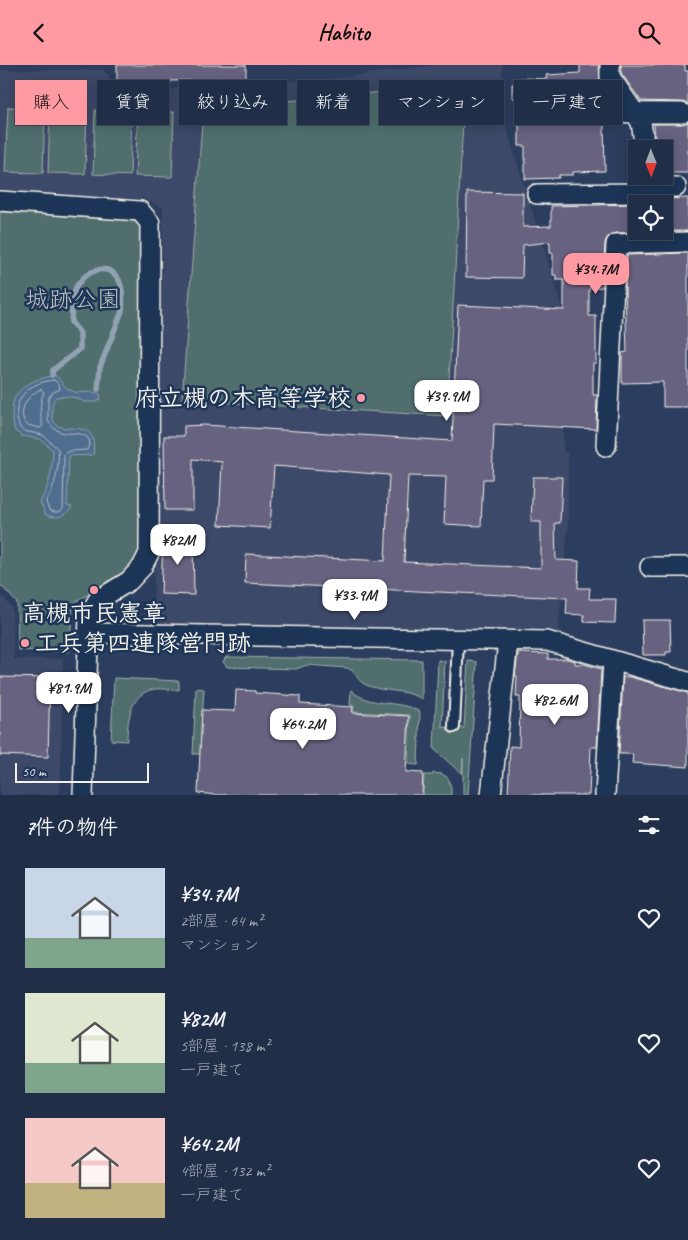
<!DOCTYPE html>
<html lang="ja">
<meta charset="utf-8">
<style>
:root{--surface:#212e47;--page:#29364e;--text:#f1f3f6;--muted:#a2a8b4;--line:#3e4a60;--accent:#ff9aa2}
body{margin:0;font-family:Caveat,"Klee One",sans-serif;background:var(--page);color:var(--text);height:100vh;display:flex;flex-direction:column;font-size:19px;white-space:nowrap}
*{box-sizing:border-box;margin:0}
p{font-size:16px;color:var(--muted)}
.icon{flex:none;width:28px;height:28px;fill:none;stroke:currentColor;stroke-width:2;stroke-linecap:round;stroke-linejoin:round}
.map{position:relative;height:730px;overflow:hidden}
.side{display:flex;flex-direction:column;background:var(--surface);flex:1}
.side>*{flex:none}
.hud{position:absolute;left:15px;top:15px;width:659px;height:45px;display:flex;gap:10px}
.needle{width:32px;rotate:179deg}
.buttons{position:absolute;left:628px;top:75px;display:grid;gap:10px}
.buttons a{display:grid;place-items:center;width:45px;height:45px;border-radius:0px;background:var(--surface);box-shadow:0 2px 12px #0003,0 0 0 1px var(--line);font-size:25px}
.scale{position:absolute;left:15px;bottom:12px;width:134px;box-sizing:border-box;padding-left:5px;border:2px solid #f4f1e8;border-top:0;font-size:14px;line-height:18px;white-space:nowrap;color:#f4f1e8;-webkit-text-stroke:4px #1d3557;paint-order:stroke}
.price{position:absolute;translate:-50% -42px;padding:0 11px;border-radius:10px;background:#fff;color:#222;font-size:16px;line-height:32px;filter:drop-shadow(0 1px 2px #0008)}
.price::after{content:'';position:absolute;left:50%;top:30px;width:15px;height:11px;margin-left:-8px;background:inherit;clip-path:polygon(0 0,100% 0,50% 100%)}
.price.on{background:var(--accent);color:#111}
ul{padding:0;list-style:none}
li{display:flex;align-items:center;gap:15px;height:125px;padding:0 25px}
li span{display:grid;place-items:center;flex:none;width:140px;height:100px;border-radius:0px;color:#555}
li>.icon{margin-inline-start:auto}
span .icon{width:60px;height:60px;fill:#fffc;stroke-width:1}
li b{font-size:21px}
h2{display:flex;justify-content:space-between;align-items:center;height:60px;padding:0 25px;font-size:21px}
.chip{padding:0 18px;border-radius:0px;background:var(--surface);box-shadow:0 2px 12px #0003,0 0 0 1px var(--line);font-size:18px;line-height:45px}
.chip.on{background:var(--accent);color:#111}
header{display:flex;justify-content:space-between;align-items:center;height:65px;padding:0 25px;background:var(--accent);color:#111;font-size:22px;font-weight:600}
.map>svg:first-child{display:block}
</style>
<header><svg class="icon" aria-label="back" viewBox="0 0 24 24"><path d="M15 5l-7 7 7 7"/></svg>Habito<svg class="icon" aria-label="search" viewBox="0 0 24 24"><circle cx="10" cy="10" r="6"/><path d="M15 15l6 6"/></svg></header>
<div class="map">
<svg width="688" height="730" viewBox="0 0 688 730">
<rect width="100%" height="100%" fill="#2c3e5f"/>
<filter id="ink" filterUnits="userSpaceOnUse"><feTurbulence type="fractalNoise" baseFrequency=".02" numOctaves="2"/><feDisplacementMap in="SourceGraphic" scale="10" xChannelSelector="R" yChannelSelector="G"/><feConvolveMatrix kernelMatrix="1 2 1 2 8 2 1 2 1" color-interpolation-filters="sRGB"/></filter>
<g filter="url(#ink)">
<!-- built -->
<path fill="#3d4969" d="M435,0H502V48L562,243H565L563,387L568,388V461L558,567L153,563L163,143L144,134L0,127V5H103L109,10V27L323,15Z
M0,529L12,543L14,594H63L60,730H0Z"/>
<!-- green -->
<path fill="#4f6e6d" stroke="#a2b0aa" d="M465,19L447,351L182,335L203,44Z
M8,42L45,43L43,108L5,107Z
M50,44L87,45L85,109L48,108Z
M95,45L132,46L130,111L93,109Z
M138,46L174,47L172,112L135,111Z
M0,147L132,153L148,166L141,486L127,508L73,538L69,587L18,585L17,538L0,519Z
M226,592L422,595V634C404,623 382,628 364,619C356,614 356,606 347,603L307,600L296,604L227,602L223,597Z
M438,595L445,596L442,662L464,663L468,596L477,597L468,730H463V693L462,709L434,684Z
M114,613L179,616V625C171,625 162,623 155,624C130,627 127,657 127,676L111,675Z
M196,623L204,624L200,689H193Z
M351,625C369,643 399,634 420,647L418,700L408,699L410,650L353,647L354,641L350,640Z
M433,708L442,709L448,713L451,722V730H423L424,710H433Z"/>
<!-- water -->
<path fill="#4f6d8f" stroke="#91a2b3" d="M55,310C61,315 65,324 72,326C81,330 91,324 100,329L101,333L96,337H84C76,331 66,331 56,332C52,336 52,341 52,347C51,381 100,342 93,390L69,391L67,441L72,442C65,452 57,454 46,450L40,437C50,421 52,404 53,385L40,374L22,371L15,366C5,330 21,317 55,310Z"/>
<g fill="none" stroke-linecap="round" stroke-linejoin="round">
<!-- shore -->
<path stroke="#b2bcc4" stroke-width="1" d="M54,315L59,319L60,324L52,328L48,334V356C62,377 74,362 88,373L90,378L87,385L69,386L64,389L63,444C60,448 54,448 49,445L46,437C55,421 60,402 58,384L43,370L24,366L20,363C9,337 27,317 54,315Z
M41,324L44,327C39,337 40,351 43,361L40,363L27,360C16,347 27,330 41,324Z"/>
<!-- stream -->
<path stroke="#91a2b3" stroke-width="5.5" d="M52,310L53,305L80,284V268L71,257C72,245 71,229 78,219C86,207 106,197 117,212C124,221 123,236 122,246L100,302L98,324"/>
</g>
<!-- building -->
<path fill="#666280" stroke="#f4f1e8" d="M117,0H246V13H216V15L170,16V19L117,20Z
M580,0H599L600,18L613,36H533L527,38L524,41L522,47L524,53L528,57L532,58L604,59L605,106L573,107V110H559V113L525,114V81H519V34L512,33V19H519L520,13L547,14L546,10L580,8Z
M621,0H685V6H688V39L682,37L641,36L621,8Z
M688,57V108H664V84H656L654,59H682Z
M467,127L523,128V162L551,161V141L636,139V167L615,168L607,173L605,178L603,222L589,223V251H596V298H593V330H597L596,364L494,359L492,414H483L481,461L444,459L446,412L408,411L404,497L541,503V457H531L533,412H562L560,458H555L556,495L579,496L578,523H590L589,534H616L615,558L584,557V550L566,549L567,533L245,518L246,489L385,496L389,410L274,401L270,463L219,460L222,397L193,394V445H165L164,371H184V361L204,360L452,376L458,240L564,245V215H556V210H553V188H550V177L523,180L522,213L466,212Z
M688,133V166H665L666,134Z
M688,188V342H663V317L622,318V288L627,287L625,225L627,190Z
M163,472L193,473L194,530L161,529Z
M642,555H670L671,587H666V590H643Z
M518,588L548,589V594H567L575,596V599H584L601,604L597,682H591L589,730H508L510,681L519,682L520,632H516L517,611H515Z
M0,612L50,613L48,692L0,690Z
M623,612H630L688,628V702L632,698L633,689H619Z
M236,625L255,626V628L300,631V639L353,642L352,648L409,651L406,707L423,708L422,730H217L198,728L202,645L235,646Z"/>
<g fill="none" stroke-linecap="round" stroke-linejoin="round">
<defs>
<path id="service" d="M454,662L458,575"/>
<path id="minor" d="M610,0V12L641,57L645,84
M533,47L682,48
M646,123L676,122
M537,129L646,128
M0,136L140,146L150,158L149,488L142,502L129,516L98,535L89,550L83,730
M606,381L616,179L688,177
M650,502H688
M88,568L547,576L688,617
M491,730L508,576
M605,730L613,596"/>
</defs>
<!-- service casing -->
<use href="#service" stroke="#f4f1e8" stroke-width="14"/>
<!-- minor casing -->
<use href="#minor" stroke="#f4f1e8" stroke-width="22"/>
<!-- service -->
<use href="#service" stroke="#1d3557" stroke-width="10"/>
<!-- minor -->
<use href="#minor" stroke="#1d3557" stroke-width="19"/>
</g>
</g>
<!-- markers -->
<g fill="#ff9aa2" stroke="#1d3557" stroke-width="2">
<circle cx="361" cy="333" r="5"/>
<circle cx="94" cy="525" r="5"/>
<circle cx="25" cy="578" r="5"/>
</g>
<g text-anchor="middle" dominant-baseline="central" stroke-width="5" stroke-linejoin="round" paint-order="stroke">
<!-- park labels -->
<g font-size="24" fill="#bac3bd" stroke="#1d3557">
<text x="73" y="234">城跡公園</text>
</g>
<!-- poi labels -->
<g font-size="24" font-weight="bold" fill="#f4f1e8" stroke="#1d3557" text-anchor="end">
<text x="351" y="333">府立槻の木高等学校</text>
<text x="94" y="548" text-anchor="middle">高槻市民憲章</text>
<text x="35" y="578" text-anchor="start">工兵第四連隊営門跡</text>
</g>
</g>
</svg>
<div class="buttons">
<a><svg class="needle" viewBox="-14 -14 28 28"><path d="M0-13l5 13h-10z" fill="#e53935"/><path d="M0 13l5-13h-10z" fill="#a2a8b4"/></svg></a>
<a><svg class="icon" aria-label="locate" viewBox="0 0 24 24"><circle cx="12" cy="12" r="6"/><path d="M12 2v4M12 18v4M2 12h4M18 12h4"/></svg></a>
</div>
<div class="scale">50 m</div>
<b class="price on" style="left:596px;top:230px">¥34.7M</b>
<b class="price" style="left:447px;top:357px">¥39.9M</b>
<b class="price" style="left:178px;top:501px">¥82M</b>
<b class="price" style="left:355px;top:556px">¥33.9M</b>
<b class="price" style="left:69px;top:649px">¥81.9M</b>
<b class="price" style="left:555px;top:661px">¥82.6M</b>
<b class="price" style="left:303px;top:685px">¥64.2M</b>
<div class="hud">
<a class="chip on">購入</a>
<a class="chip">賃貸</a>
<a class="chip">絞り込み</a>
<a class="chip">新着</a>
<a class="chip">マンション</a>
<a class="chip">一戸建て</a>
</div>
</div>
<section class="side">
<h2>7件の物件<svg class="icon" aria-label="filters" viewBox="0 0 24 24"><path d="M4 7h16M4 17h16"/><circle cx="9" cy="7" r="2"/><circle cx="15" cy="17" r="2"/></svg></h2>
<ul>
<li><span style="background:linear-gradient(#c9d6e8 70%,#7fa58c 0)"><svg class="icon" aria-label="home" viewBox="0 0 24 24"><path d="M3 11l9-7 9 7M6 9v11h12V9"/></svg></span><div><b>¥34.7M</b><p>2部屋 · 64 m²</p><p>マンション</p></div><svg class="icon" aria-label="heart" viewBox="0 0 24 24"><path d="M12 20l-8-8c-3-5 5-10 8-4 3-6 11-1 8 4z"/></svg></li>
<li><span style="background:linear-gradient(#dfe7d0 70%,#7fa58c 0)"><svg class="icon" aria-label="home" viewBox="0 0 24 24"><path d="M3 11l9-7 9 7M6 9v11h12V9"/></svg></span><div><b>¥82M</b><p>5部屋 · 138 m²</p><p>一戸建て</p></div><svg class="icon" aria-label="heart" viewBox="0 0 24 24"><path d="M12 20l-8-8c-3-5 5-10 8-4 3-6 11-1 8 4z"/></svg></li>
<li><span style="background:linear-gradient(#f6c9c9 65%,#c2b280 0)"><svg class="icon" aria-label="home" viewBox="0 0 24 24"><path d="M3 11l9-7 9 7M6 9v11h12V9"/></svg></span><div><b>¥64.2M</b><p>4部屋 · 132 m²</p><p>一戸建て</p></div><svg class="icon" aria-label="heart" viewBox="0 0 24 24"><path d="M12 20l-8-8c-3-5 5-10 8-4 3-6 11-1 8 4z"/></svg></li>
</ul>
</section>
